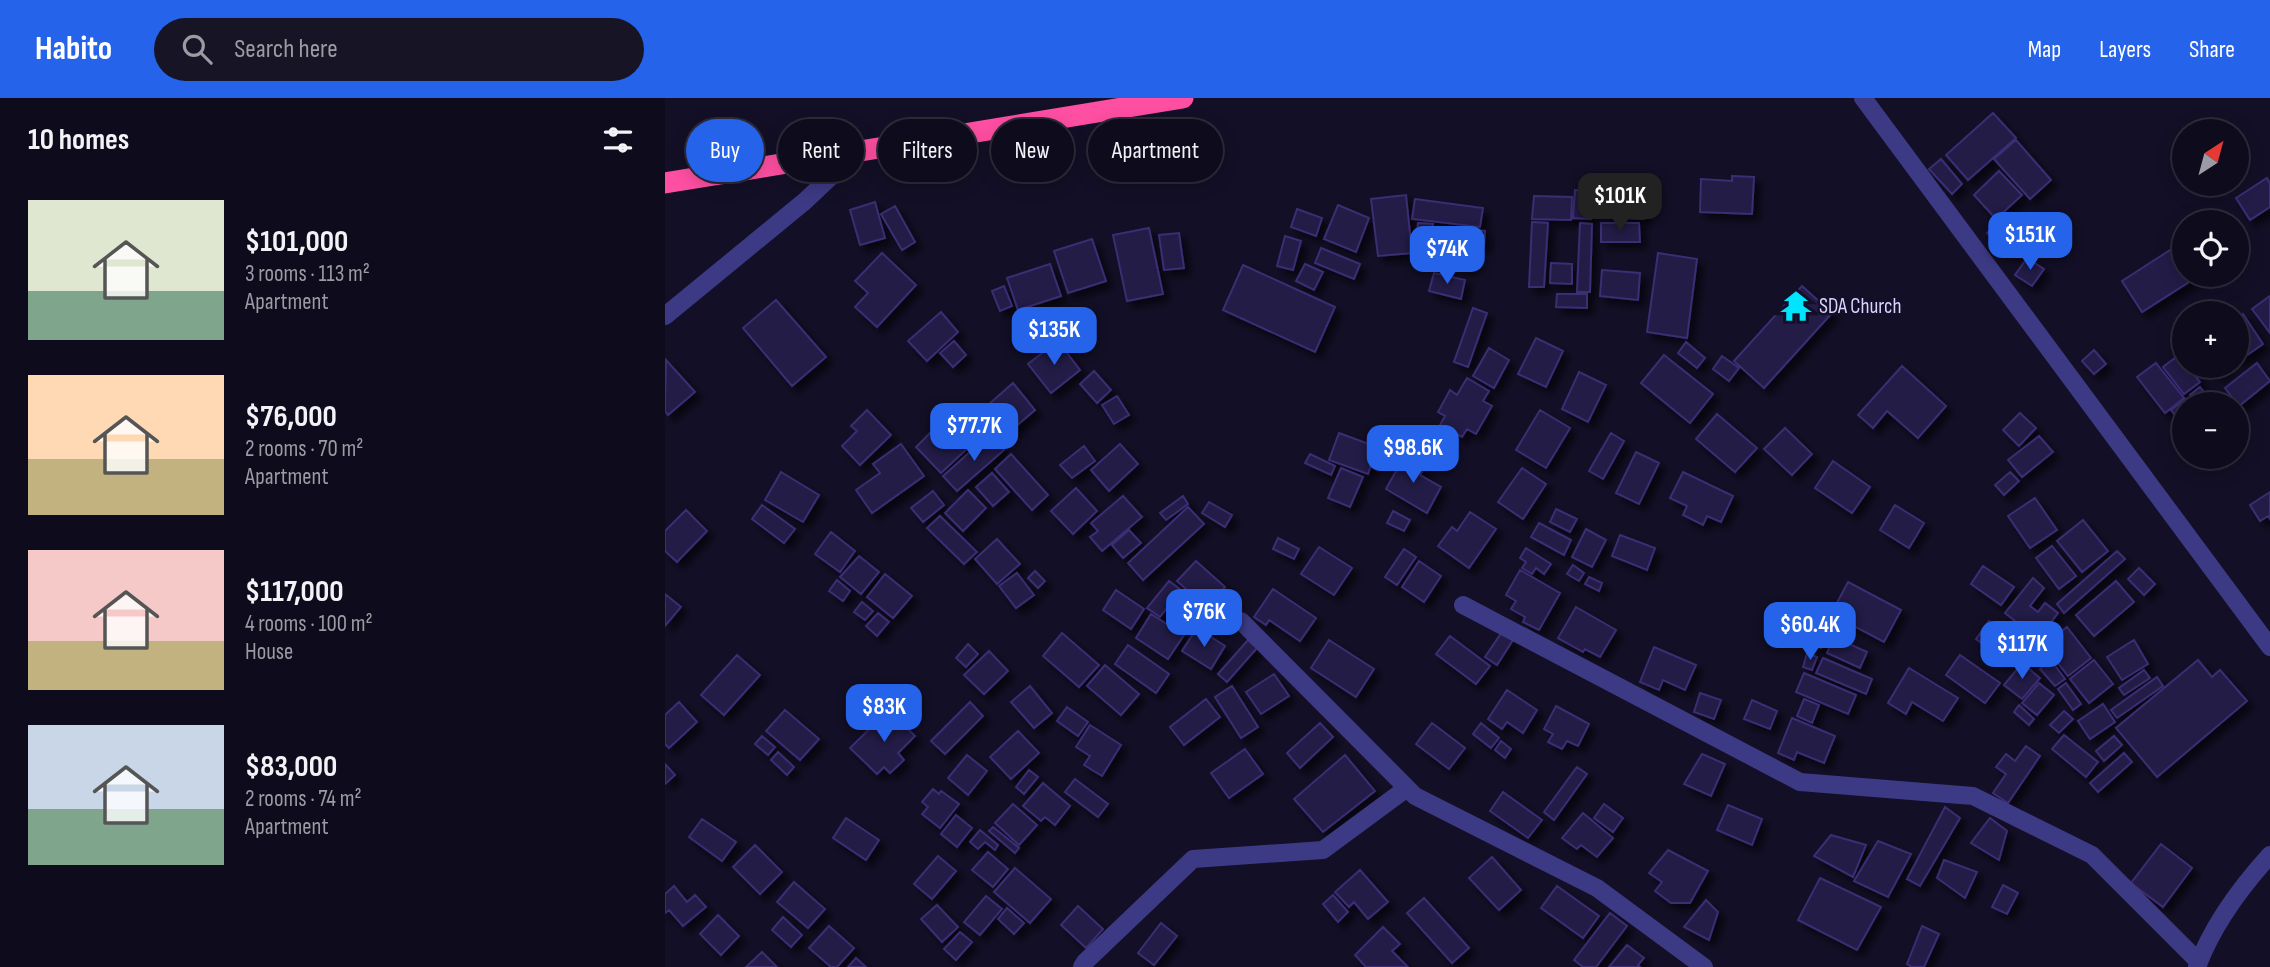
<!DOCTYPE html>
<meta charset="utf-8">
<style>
:root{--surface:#0e0b1c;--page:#171425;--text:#f1f3f6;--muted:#9b9ba3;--line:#2e2b3b;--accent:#2563eb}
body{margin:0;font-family:"Sofia Sans Condensed",sans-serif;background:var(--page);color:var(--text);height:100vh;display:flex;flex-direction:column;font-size:26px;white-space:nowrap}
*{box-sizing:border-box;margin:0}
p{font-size:23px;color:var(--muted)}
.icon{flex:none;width:38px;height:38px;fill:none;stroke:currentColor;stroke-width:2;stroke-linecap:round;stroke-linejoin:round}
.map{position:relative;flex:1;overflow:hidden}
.details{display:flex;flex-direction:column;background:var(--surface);width:665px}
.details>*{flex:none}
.top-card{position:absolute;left:21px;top:21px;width:665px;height:63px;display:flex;gap:14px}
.needle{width:46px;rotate:36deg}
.controls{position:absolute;left:1507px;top:21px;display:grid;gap:14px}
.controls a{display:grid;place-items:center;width:77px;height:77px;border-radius:50%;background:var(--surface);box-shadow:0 4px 18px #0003,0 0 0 2px var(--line);font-size:35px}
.price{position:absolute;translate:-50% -60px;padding:0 16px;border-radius:14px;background:var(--accent);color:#fff;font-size:23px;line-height:46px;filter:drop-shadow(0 2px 4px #0008)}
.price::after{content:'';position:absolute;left:50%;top:42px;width:21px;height:16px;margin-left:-10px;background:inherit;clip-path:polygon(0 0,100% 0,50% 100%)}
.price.selected{background:#222;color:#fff}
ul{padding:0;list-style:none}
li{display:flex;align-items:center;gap:21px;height:175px;padding:0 28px}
li span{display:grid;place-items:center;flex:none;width:196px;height:140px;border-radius:0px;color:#555}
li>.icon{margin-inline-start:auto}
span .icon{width:84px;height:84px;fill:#fffc;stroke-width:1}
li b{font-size:30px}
h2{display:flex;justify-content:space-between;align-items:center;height:84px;padding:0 28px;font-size:30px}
.chip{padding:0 24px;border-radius:32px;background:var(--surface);box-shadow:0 4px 18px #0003,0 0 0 2px var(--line);font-size:24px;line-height:63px}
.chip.selected{background:var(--accent);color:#fff}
header{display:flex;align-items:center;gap:42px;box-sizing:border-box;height:98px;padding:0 35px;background:var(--accent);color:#fff}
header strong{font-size:33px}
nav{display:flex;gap:38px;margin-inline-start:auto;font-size:24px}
.search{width:490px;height:63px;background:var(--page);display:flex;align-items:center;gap:18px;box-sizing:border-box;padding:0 24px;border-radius:38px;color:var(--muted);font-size:26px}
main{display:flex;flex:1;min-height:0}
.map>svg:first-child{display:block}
</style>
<header>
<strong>Habito</strong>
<div class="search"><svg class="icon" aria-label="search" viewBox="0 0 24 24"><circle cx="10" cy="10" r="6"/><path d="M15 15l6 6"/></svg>Search here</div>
<nav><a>Map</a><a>Layers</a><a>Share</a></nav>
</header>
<main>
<section class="details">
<h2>10 homes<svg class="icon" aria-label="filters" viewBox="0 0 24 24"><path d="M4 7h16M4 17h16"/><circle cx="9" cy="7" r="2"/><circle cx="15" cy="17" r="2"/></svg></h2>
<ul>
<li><span style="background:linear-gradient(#dfe7d0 65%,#7fa58c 0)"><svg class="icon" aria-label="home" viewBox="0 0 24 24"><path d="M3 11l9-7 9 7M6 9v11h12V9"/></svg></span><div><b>$101,000</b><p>3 rooms · 113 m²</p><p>Apartment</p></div></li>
<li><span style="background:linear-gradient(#ffd9b3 60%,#c2b280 0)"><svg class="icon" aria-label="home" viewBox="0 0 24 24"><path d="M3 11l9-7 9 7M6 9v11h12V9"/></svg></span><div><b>$76,000</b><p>2 rooms · 70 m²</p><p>Apartment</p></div></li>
<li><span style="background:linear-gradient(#f6c9c9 65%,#c2b280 0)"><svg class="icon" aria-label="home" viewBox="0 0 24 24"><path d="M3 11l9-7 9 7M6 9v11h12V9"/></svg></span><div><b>$117,000</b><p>4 rooms · 100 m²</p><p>House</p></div></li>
<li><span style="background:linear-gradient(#c9d6e8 60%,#7fa58c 0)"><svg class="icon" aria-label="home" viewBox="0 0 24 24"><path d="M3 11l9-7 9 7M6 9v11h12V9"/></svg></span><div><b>$83,000</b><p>2 rooms · 74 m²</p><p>Apartment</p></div></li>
</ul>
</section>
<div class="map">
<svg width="1605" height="869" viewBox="0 0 1605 869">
<defs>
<filter id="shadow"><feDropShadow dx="6" dy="6" stdDeviation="3.5" flood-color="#0009"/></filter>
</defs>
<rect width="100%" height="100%" fill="#130f26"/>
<!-- building -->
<path fill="#241b47" stroke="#3b2d73" stroke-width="2" filter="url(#shadow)" d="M1328,15L1351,40L1303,82L1281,57Z
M1351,42L1386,82L1365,101L1329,61Z
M1276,61L1297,86L1287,96L1264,71Z
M1334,73L1357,97L1331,121L1309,97Z
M1067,78L1089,79L1087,116L1035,114L1036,81L1067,83Z
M1602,80L1605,86V109L1585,122L1571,100Z
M910,92L928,94L926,121L908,120Z
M930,92L938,93L936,114L929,113Z
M943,93L980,94L979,121L942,119Z
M741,97L747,155L713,158L706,101Z
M869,98L907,99L906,122L867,121Z
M750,101L818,110L815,129L747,121Z
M210,104L220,140L195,147L185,112Z
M673,107L704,120L691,154L659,141Z
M230,108L250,144L237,152L216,116Z
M632,111L657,120L651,138L626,129Z
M1336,121L1358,142L1345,156L1322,135Z
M867,124L883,125L879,189H864Z
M753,125L768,126L765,145L751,143Z
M915,125L927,126L925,194H912Z
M936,125H974L975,144H936Z
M777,129L820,133L819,148L776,144Z
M484,130L498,196L462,203L448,137Z
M514,135L519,170L499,172L494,137Z
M620,138L636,143L628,172L612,168Z
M427,141L441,183L403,195L389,153Z
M1519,143V177H1535L1477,214L1457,183Z
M792,146L808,149L805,168L789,165Z
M656,150L695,166L689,181L650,165Z
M217,155L251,187L212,229L190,209L203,195L190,183Z
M993,155L1032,161L1022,240L982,234Z
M1362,160L1379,171L1367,188L1350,177Z
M886,165L907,166V186L885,185Z
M385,166L396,198L353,212L342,180Z
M640,166L658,174L649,192L631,183Z
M578,167L670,209L650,254L558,212Z
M937,172L975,175L973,202L935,198Z
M769,175L800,182L796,201L764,193Z
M339,188L347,208L335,213L327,193Z
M1137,188L1167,215L1099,290L1069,263Z
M892,196H922V210L891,209Z
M1605,198V235L1587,211Z
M111,202L161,259L127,288L78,230Z
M808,210L822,215L803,269L789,264Z
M276,214L293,234L262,263L243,243Z
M1578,216L1598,246L1572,264V220Z
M871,240L898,253L881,289L853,276Z
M289,243L301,257L288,269L275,255Z
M393,243L415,272L386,295L363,266Z
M1021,244L1040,260L1032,270L1013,255Z
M824,250L844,262L829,290L808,278Z
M1429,252L1441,266L1429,276L1417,263Z
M999,257L1048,296L1025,325L976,285Z
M1514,257L1519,264V268H1522L1535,284L1519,296L1498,269Z
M1057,258L1074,270L1064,283L1048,271Z
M1,262L30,294L3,317L0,313Z
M1491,265L1519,300L1500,315L1472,279Z
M1592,265L1605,283L1574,308L1560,290Z
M1237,268L1281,308L1253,340L1222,313L1208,330L1193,317Z
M1547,268H1566L1553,276Z
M429,273L446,292L432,305L415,286Z
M914,274L941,287L923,324L897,311Z
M802,280L824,293L818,303L827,308L811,336L802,331L797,339L775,327L780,318L773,314L785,292L792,297Z
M348,285L370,312L337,340L315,314Z
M1535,289L1548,306H1532L1525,297Z
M452,298L464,317L449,326L437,307Z
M1522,300L1527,306H1519V329L1506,312Z
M202,312L226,337L195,367L177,348L192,333L186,328Z
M875,312L905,330L881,370L851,352Z
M1355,315L1371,330L1354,348L1338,332Z
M1052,316L1092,350L1070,374L1031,341Z
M306,318L322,335L311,345L294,328Z
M279,321L305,348L276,375L251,349Z
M1120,330L1147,356L1127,377L1099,351Z
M674,335L712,349L703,376L664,362Z
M946,335L959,343L938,381L924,373Z
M325,336L339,352L292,393L278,378Z
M1374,338L1388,354L1357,379L1343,362Z
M236,346L259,378L207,415L191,392L215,375L208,366Z
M455,346L473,366L444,393L426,372Z
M419,348L430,363L407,380L395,367Z
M971,354L994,365L974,406L951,395Z
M346,356L383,397L367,412L330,371Z
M645,356L670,368L666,377L640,365Z
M740,357L760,369L755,377L776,389L762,415L721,391Z
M1168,363L1205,389L1187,415L1150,390Z
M676,370L698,379L685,409L663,400Z
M857,370L881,386L858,421L833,404Z
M116,374L154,397L138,424L100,402Z
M1018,374L1068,398L1056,424L1042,418L1038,427L1018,417L1022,408L1005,400Z
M1345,374L1354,383L1339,397L1330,387Z
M327,375L344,394L328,408L311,389Z
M411,390L432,413L408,436L386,413Z
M303,392L321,410L298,433L280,415Z
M268,393L279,407L258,424L246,410Z
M1605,394V421L1603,418L1595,423L1585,407Z
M458,398L477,419L437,453L425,439L433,433L426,425Z
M518,398L523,406L501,422L495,415Z
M1370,400L1392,432L1365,450L1343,418Z
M544,404L567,417L560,429L537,415Z
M97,407L130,431L119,445L87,421Z
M1230,407L1259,425L1244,450L1215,432Z
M523,409L539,426L478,482L463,465Z
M891,411L912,421L905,434L885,424Z
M21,412L42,433L12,464L0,453V433Z
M728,413L745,422L739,433L722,425Z
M805,414L831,431L804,470L773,448L787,429L792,433Z
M275,418L312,454L299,466L262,430Z
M1418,422L1443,453L1417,474L1392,443Z
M874,425L906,442L899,457L866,439Z
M921,431L941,442L927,469L907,459Z
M464,432L476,445L458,460L447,447Z
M166,434L190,453L175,474L150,456Z
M955,437L990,450L982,472L947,458Z
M613,440L634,451L629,461L608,451Z
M332,441L355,466L332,486L310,461Z
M1387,448L1411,478L1394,491L1371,460Z
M654,449L687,470L669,497L636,476Z
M861,450L886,466L879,476L871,470L867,476L857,470L861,464L855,460Z
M739,451L751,459L732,487L720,479Z
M1452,453L1460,461L1399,515L1392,506Z
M194,458L214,474L196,496L175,479Z
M531,463L560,489L541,509L512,483Z
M754,463L776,478L759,504L737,489Z
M908,467L919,475L914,483L902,476Z
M1318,468L1349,489L1336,507L1306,486Z
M1474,470L1490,486L1479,497L1463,481Z
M855,472L895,495L874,532L858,524L860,519L846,511L851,503L841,497Z
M370,473L380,483L373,490L363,480Z
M352,475L369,497L351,510L334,488Z
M220,476L247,498L228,520L202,499Z
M924,479L937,485L934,493L920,486Z
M1368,480L1379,490L1365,508L1373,514L1380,505L1393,515L1373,541L1340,515Z
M172,482L185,493L178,503L164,493Z
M504,483L516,492L495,519L482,510Z
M1451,483L1469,504L1429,538L1411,517Z
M1183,484L1236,512L1219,544L1166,516Z
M608,491L651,520L635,543L604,522L601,527L589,519Z
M451,492L479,511L466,531L438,512Z
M0,496L16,509L0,528Z
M197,504L208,513L200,522L189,514Z
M911,509L951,532L935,559L920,551L918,554L893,540Z
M213,515L224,524L212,538L201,528Z
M486,516L519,537L503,561L471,540Z
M1324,523L1354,545L1340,563L1311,541Z
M1152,526L1164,531L1156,550L1144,545Z
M1402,529L1426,560L1403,578L1379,547Z
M532,530L560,548L546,571L517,553Z
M837,534L848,542L832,567L820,559Z
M397,535L434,567L414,589L378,558Z
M785,538L825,568L811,586L771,556Z
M1169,539L1202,554L1195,570L1162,555Z
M583,542L592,550L562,584L553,576Z
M664,542L709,571L691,599L646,570Z
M1469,542L1483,566L1457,582L1442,559Z
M303,546L313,556L301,569L291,560Z
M463,547L504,576L491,595L450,566Z
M989,549L1031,567L1020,592L998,582L994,592L975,584Z
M324,553L343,573L319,596L299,577Z
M1142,555L1152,559L1147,572L1138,569Z
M72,557L95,577L59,617L36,597Z
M1295,557L1335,585L1320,605L1281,577Z
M1158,560L1207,581L1201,596L1151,575Z
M1386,562L1400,581L1390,588L1375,571Z
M1429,562L1448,586L1424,605L1405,581Z
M1533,562L1547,579L1555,572L1582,603L1492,679L1451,630Z
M1357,565L1375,580L1357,601L1339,587Z
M440,567L474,596L456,617L422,588Z
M1244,570L1293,600L1278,623L1247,604L1241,616L1223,605Z
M1479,572L1485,580L1459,597L1454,590Z
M1139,575L1191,597L1183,616L1131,594Z
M609,576L624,598L596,616L581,594Z
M1492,579L1498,588L1452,620L1446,612Z
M1374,585L1389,597L1372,617L1357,605Z
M1401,585L1416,606L1408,612L1393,591Z
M365,588L387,615L369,630L346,604Z
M567,588L593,629L576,640L550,599Z
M842,592L872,612L858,635L842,624L837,631L823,621Z
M1035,595L1056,602L1049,621L1029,614Z
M541,601L555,619L519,647L505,629Z
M1139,601L1154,607L1147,625L1132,618Z
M1087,602L1112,613L1105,631L1079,621Z
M14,604L32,624L4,650L0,646V617Z
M305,604L318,618L280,656L266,643Z
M1438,606L1450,624L1425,641L1413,623Z
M1354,607L1369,621L1364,627L1349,614Z
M891,608L924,626L913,648L902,643L897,651L883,644L888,636L879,631Z
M402,609L423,624L413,638L392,623Z
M120,612L154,641L135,662L101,633Z
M224,612L250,638L233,655L239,662L225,675L219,669L212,676L185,650Z
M1399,613L1408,621L1394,635L1385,627Z
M1127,620L1170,638L1159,665L1132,654L1129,662L1113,655Z
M655,625L668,639L635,670L622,655Z
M767,625L800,650L784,671L751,646Z
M816,625L834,640L826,650L808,636Z
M425,627L456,647L437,678L419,667L425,658L411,649Z
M353,633L374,655L346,681L325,659Z
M1399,637L1433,664L1421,679L1387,651Z
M97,638L110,649L103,657L90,646Z
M1449,638L1457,647L1439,663L1431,653Z
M836,643L846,651L840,660L830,652Z
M1361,648L1375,658L1343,705L1328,695L1341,676L1331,669L1341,656L1350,663Z
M580,651L598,676L564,700L546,675Z
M113,654L129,669L122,677L106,662Z
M1459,655L1467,664L1433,694L1425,685Z
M1037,656L1060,666L1046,698L1019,686Z
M302,657L322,673L303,697L283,680Z
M680,657L710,693L658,734L629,701Z
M0,666L10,677L0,686Z
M912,669L922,676L889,722L879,714Z
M364,672L373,679L359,696L351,689Z
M410,681L443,706L433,719L400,694Z
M378,685L405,708L390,727L380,719L376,723L358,708Z
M268,691L274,696L276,693L294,706L275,730L257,716L263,709L257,704Z
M838,694L877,722L863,740L825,713Z
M348,706L372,727L354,747L330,725Z
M939,706L958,720L948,734L929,720Z
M1063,707L1097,721L1087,747L1052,732Z
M1280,709L1295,720L1255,788L1242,781Z
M918,715L948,740L932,759L916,747L912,751L897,740Z
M291,717L307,730L292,749L276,736Z
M181,720L214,742L201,762L168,740Z
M1325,720L1342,733L1334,762L1306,745Z
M37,721L71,744L57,763L24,739Z
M328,729L354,750L350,755L324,733Z
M315,732L333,747L330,752L320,744L313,751L305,744Z
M1166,737L1201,747L1188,779L1149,758Z
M1213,743L1246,756L1223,799L1189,783Z
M1496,746L1527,770L1498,809L1466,785Z
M90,747L117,774L95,796L68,769Z
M1003,752L1043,773L1025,805H1006L990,793L997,784L984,775Z
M323,754L343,771L328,789L307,772Z
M273,758L291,773L267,801L249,786Z
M827,759L856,792L834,812L804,780Z
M1279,762L1312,774L1300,800L1272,780Z
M350,770L386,801L365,825L329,794Z
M695,772L723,804L703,821L689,804L684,809L670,794Z
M1155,780L1216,809L1192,852L1133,822Z
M129,784L160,811L143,830L112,804Z
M1338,787L1353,795L1342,816L1327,809Z
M9,788L22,804L30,797L41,809L18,828L4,812L0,815V796Z
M892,788L934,818L918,840L876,810Z
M668,797L683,814L673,824L658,806Z
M321,798L337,811L315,837L299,824Z
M759,800L804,850L787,865L742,815Z
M1041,802L1053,814L1044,842L1019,829Z
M272,807L293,829L277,844L256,821Z
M413,808L438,831L421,850L396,827Z
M342,810L359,825L349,836L333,821Z
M945,815L962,828L931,869H918L909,862Z
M53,817L74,838L56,857L35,836Z
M118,819L137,837L126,849L107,832Z
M496,825L512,838L489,867L473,855Z
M164,828L189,850L172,869H166L144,850Z
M1257,828L1274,836L1259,869H1247L1242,866Z
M718,829L735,846L727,853L743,869H701L690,857Z
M295,834L307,844L291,862L279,851Z
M962,847L979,860L973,867L975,869H944Z
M97,854L112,869H81Z
M191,860L201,869H183Z"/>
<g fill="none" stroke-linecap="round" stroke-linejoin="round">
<!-- street -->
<path stroke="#3d3a85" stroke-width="18" d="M1198,0L1605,549
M0,218L140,103L193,53
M798,507L1135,684L1308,698L1427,757L1534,864
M576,523L750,698L932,790L1039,869
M417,869L420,864L528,761L658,752L742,690
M1532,869C1548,826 1575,790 1605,757"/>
<!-- highway -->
<path stroke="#ff4fa3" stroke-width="21" d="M0,85L518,0"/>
</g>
<!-- icons -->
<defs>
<symbol id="temple-bare" viewBox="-9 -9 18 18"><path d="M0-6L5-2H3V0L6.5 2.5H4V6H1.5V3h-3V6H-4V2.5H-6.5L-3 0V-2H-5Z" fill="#00e5ff" stroke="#130f26" stroke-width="2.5" paint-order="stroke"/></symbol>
</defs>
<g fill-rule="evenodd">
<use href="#temple-bare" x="1109" y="186" width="44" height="44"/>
</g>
<g text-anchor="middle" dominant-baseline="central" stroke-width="5" stroke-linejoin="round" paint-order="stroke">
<!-- poi labels -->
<g font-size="21" fill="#d9d4ff" stroke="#130f26" text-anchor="start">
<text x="1154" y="208">SDA Church</text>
</g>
</g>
</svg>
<div class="controls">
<a><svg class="needle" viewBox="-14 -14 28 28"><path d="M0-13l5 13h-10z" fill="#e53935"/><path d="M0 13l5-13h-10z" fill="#9b9ba3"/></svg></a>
<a><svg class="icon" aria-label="locate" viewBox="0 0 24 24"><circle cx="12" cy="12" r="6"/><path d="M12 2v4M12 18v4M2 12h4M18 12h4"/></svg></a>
<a>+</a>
<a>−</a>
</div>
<b class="price selected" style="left:955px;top:135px">$101K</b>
<b class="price" style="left:1365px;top:174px">$151K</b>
<b class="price" style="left:782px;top:188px">$74K</b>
<b class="price" style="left:389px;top:269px">$135K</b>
<b class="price" style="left:309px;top:365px">$77.7K</b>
<b class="price" style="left:748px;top:387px">$98.6K</b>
<b class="price" style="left:539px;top:551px">$76K</b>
<b class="price" style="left:1145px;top:564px">$60.4K</b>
<b class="price" style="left:1357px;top:583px">$117K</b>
<b class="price" style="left:219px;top:646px">$83K</b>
<div class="top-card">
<a class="chip selected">Buy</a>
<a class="chip">Rent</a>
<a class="chip">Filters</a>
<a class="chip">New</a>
<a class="chip">Apartment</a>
</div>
</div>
</main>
